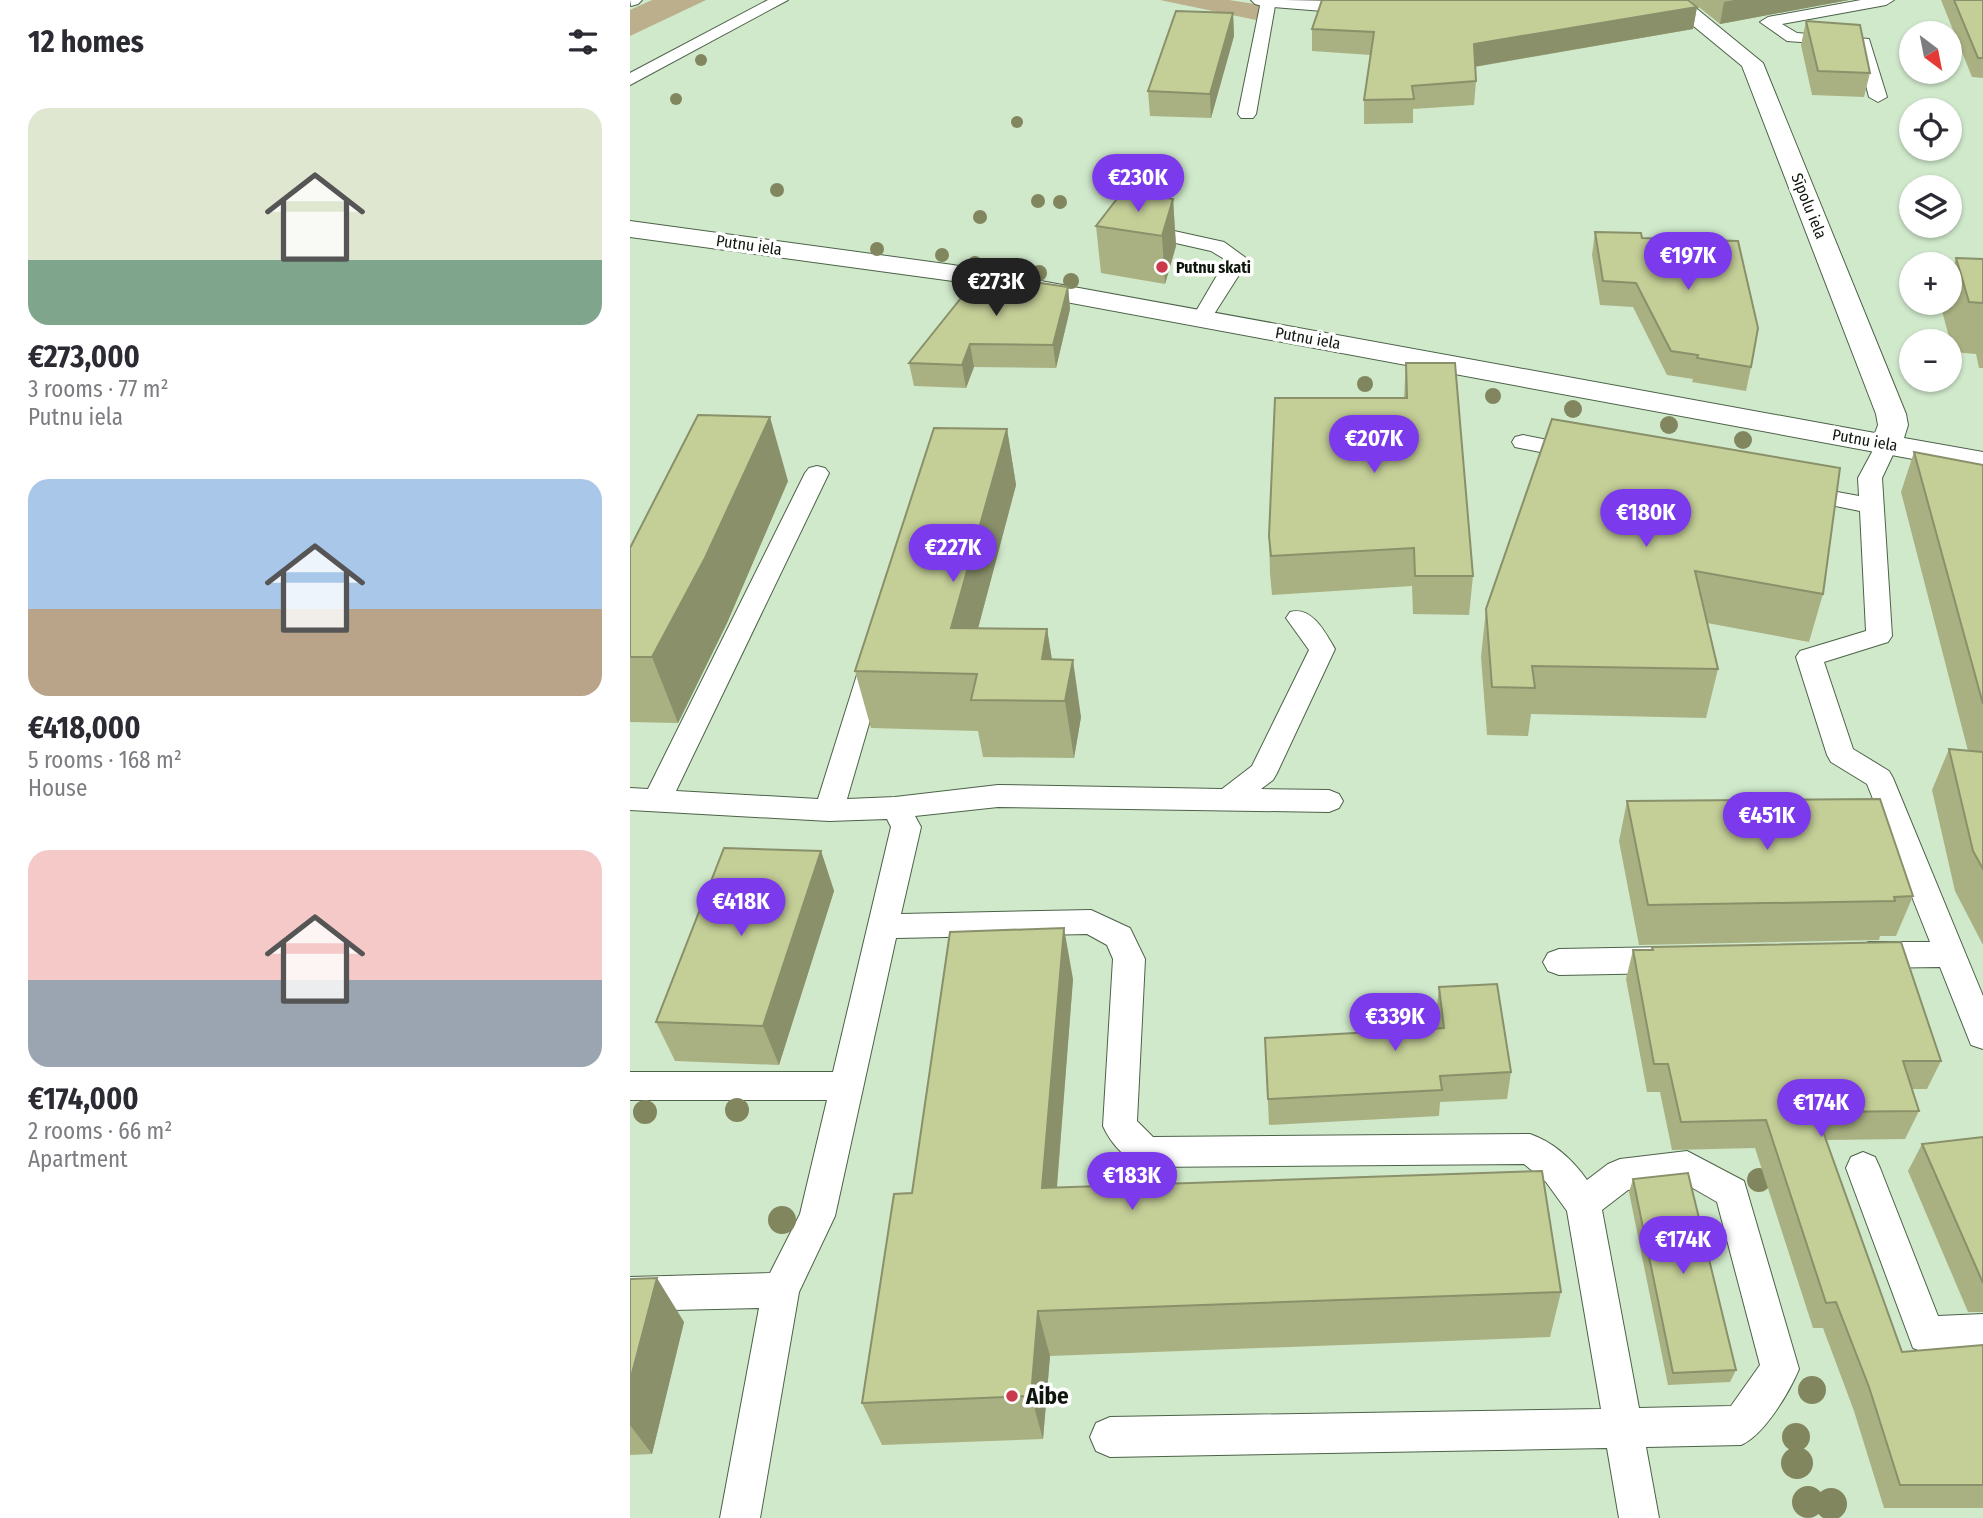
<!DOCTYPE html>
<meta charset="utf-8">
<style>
:root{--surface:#fff;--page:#f7f7f7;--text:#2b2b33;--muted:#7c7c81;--accent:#7c3aed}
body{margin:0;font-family:"Fira Sans Condensed",sans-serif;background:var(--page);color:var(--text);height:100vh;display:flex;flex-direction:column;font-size:26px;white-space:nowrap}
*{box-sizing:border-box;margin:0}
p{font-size:23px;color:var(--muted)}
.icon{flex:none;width:38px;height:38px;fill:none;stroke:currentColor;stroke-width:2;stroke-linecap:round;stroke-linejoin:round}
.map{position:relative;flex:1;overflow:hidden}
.drawer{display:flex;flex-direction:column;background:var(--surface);width:630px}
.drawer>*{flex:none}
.needle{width:46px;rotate:148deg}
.controls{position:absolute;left:1269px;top:21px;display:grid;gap:14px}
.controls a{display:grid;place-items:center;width:63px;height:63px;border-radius:50%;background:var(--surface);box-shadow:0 2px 5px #0004;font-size:35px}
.price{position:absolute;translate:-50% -60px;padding:0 16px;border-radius:24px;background:var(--accent);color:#fff;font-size:23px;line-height:46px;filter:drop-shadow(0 2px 4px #0008)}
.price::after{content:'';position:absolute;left:50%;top:42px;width:21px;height:16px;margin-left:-10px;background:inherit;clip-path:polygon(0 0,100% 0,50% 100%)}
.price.active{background:#222;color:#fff}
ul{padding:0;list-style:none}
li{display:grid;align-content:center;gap:14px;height:371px;padding:0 28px}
li span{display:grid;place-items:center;height:217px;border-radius:21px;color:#555}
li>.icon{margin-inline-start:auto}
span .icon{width:126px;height:126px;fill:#fffc;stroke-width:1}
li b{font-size:30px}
h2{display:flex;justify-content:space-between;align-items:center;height:84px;padding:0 28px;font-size:30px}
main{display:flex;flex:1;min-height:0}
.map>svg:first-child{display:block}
</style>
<main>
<section class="drawer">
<h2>12 homes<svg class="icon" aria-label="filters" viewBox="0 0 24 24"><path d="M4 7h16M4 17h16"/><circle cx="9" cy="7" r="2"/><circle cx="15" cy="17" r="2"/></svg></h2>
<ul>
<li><span style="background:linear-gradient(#dfe7d0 70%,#7fa58c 0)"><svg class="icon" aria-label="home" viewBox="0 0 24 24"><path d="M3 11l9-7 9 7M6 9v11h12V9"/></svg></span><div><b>€273,000</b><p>3 rooms · 77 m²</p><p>Putnu iela</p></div></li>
<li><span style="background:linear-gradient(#a9c7e8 60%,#b9a48a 0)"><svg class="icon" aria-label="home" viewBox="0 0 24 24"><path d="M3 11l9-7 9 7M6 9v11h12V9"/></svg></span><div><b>€418,000</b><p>5 rooms · 168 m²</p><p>House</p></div></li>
<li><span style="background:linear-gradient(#f6c9c9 60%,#9aa5b1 0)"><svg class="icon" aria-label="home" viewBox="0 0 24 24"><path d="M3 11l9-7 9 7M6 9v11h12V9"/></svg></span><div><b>€174,000</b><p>2 rooms · 66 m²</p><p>Apartment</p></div></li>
</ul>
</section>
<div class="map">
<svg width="1353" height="1518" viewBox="0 0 1353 1518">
<rect width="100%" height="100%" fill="#d0e9cb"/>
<!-- green -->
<path fill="#bcaf8c" d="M22,0H76L0,36V10Z
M530,0H599L631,5L626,20Z"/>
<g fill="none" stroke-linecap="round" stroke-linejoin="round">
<defs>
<path id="service" d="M138,0H158L0,85V73Z
M646,0L626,114L623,118H611L608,114L631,1Z
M1231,0H1264L1256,5L1152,24L1167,33L1239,39L1257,97L1248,102L1239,97L1226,46L1157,41L1130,22L1138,17Z
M535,229L594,242L616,258V264L579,322H565L562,318L596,260L581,251L528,239L525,235L528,231Z
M893,435L958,448L961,453L958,458L950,460L885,447L882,442L885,437Z
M1257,437L1265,439L1268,444L1252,478L1262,636L1258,642L1194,662L1223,749L1259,771L1263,778L1353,996V1049L1341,1045L1310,967L1239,968L1228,964L1223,955L1228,946L1239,942H1300L1237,784L1201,762L1197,755L1166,657L1170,651L1236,631L1230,511L1161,497L1157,492L1161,487L1169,485L1229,496L1228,478L1249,439Z
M187,466L195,468L199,473L46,791L188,799L231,662L235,656L244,653L253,656L257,662L217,799L265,797L368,785L592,789L622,766L679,650L656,618L660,612C682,606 695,632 705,649L647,773L643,780L631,789L699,790L709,794L713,801L709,808L699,812L368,807L285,816L291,827L271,914L461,910L500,928L515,959L507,1121L523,1137L900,1134C923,1142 942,1159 957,1180L978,1164L990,1159L1057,1151L1114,1181L1169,1369C1159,1393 1134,1435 1111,1445L1016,1447L1029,1518H989L977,1448L480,1457L466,1451L460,1437L466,1423L480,1417L971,1409L937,1211L916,1182L894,1164L515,1167C497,1161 481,1144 473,1126L483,959L477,945L457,934L266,938L205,1216L169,1292L130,1518H90L129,1308L0,1311V1277L140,1273L170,1214L197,1100H0V1072H203L261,827L257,819L199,821L0,810V788L18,789L175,473L179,468ZM1054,1183L1087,1202L1130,1365L1101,1406L1009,1408L972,1210L998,1190Z
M1037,947L1048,951L1053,960L1048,969L1037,973L929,975L918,971L913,962L918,953L929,949Z
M1233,1152L1245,1157L1250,1168L1308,1316L1353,1314V1350L1296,1353L1283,1348L1216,1168L1221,1157Z"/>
<path id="minor" d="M621,0C663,0 709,0 750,4L753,9L750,14L742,15L632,6L625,4Z
M1032,0H1056L1133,63L1276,414L1278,425L1274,438L1353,452V472L323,281L0,237V221L323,265L1245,433L1248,425L1246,414L1112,66Z"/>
<path id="secondary" d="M0,0H12L8,4L1,6Z"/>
</defs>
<!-- service casing -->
<use href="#service" stroke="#4c6248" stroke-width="2"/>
<!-- minor casing -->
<use href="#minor" stroke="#4c6248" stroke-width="2"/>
<!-- secondary casing -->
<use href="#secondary" stroke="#4c6248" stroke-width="2"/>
<!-- service -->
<use href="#service" fill="#fff" fill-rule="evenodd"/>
<!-- minor -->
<use href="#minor" fill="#fff" fill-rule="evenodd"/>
<!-- secondary -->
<use href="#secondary" fill="#fff" fill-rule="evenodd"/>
</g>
<!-- trees -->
<g fill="#82865f">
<circle cx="71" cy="60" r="6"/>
<circle cx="46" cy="99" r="6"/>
<circle cx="387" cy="122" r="6"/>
<circle cx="147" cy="190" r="7"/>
<circle cx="525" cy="192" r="7"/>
<circle cx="408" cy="201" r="7"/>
<circle cx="430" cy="202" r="7"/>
<circle cx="350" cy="217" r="7"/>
<circle cx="247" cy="249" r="7"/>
<circle cx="312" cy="255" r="7"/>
<circle cx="345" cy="263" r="7"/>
<circle cx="409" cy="273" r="8"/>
<circle cx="441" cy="281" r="8"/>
<circle cx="735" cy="384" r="8"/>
<circle cx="863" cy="396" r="8"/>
<circle cx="943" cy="409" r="9"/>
<circle cx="1039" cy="425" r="9"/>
<circle cx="1113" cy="440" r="9"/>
<circle cx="107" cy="1110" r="12"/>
<circle cx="15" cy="1112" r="12"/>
<circle cx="1129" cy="1180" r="12"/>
<circle cx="152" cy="1220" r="14"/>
<circle cx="1182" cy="1390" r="14"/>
<circle cx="1166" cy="1437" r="14"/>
<circle cx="1167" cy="1463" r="16"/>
<circle cx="1178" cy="1502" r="16"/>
<circle cx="1201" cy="1504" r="16"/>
</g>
<!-- wall -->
<path fill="#a9b182" d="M1060,0H1219L1090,24Z
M1311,0H1353V78L1342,77Z
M1067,7L1063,29L845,67L846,81L844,105L783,109V123L734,124V100L741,55L682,51V29Z
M603,13L604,36L581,118L520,116L518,91Z
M1176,21L1240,73L1234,97L1182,95L1171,45Z
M543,199L546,246L535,284L471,273L466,226Z
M965,232L1012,238L1121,367L1116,391L1062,382L1063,379L1037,375L1003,307L970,305L962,255Z
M1326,258L1353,259V368H1349L1346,354L1323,352L1311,307L1312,303H1320V279Z
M366,270L367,277L438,287L440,309L426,368L344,367L336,388L284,386L279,363Z
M776,363L843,576L839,615L783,614L782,586L642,595L640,574L639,536L774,398Z
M922,419L1193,594L1179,642L1077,623L1088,669L1076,718L901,714L898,736L857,735L851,657L856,609Z
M377,429L386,485L348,628L417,629L422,659L451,717L444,758L353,757L348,731L241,728L225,671Z
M1284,452L1353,465V945L1325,891L1302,790L1319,749L1338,751L1271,492Z
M158,481L97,623L48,723L0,722V548Z
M997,801L1283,896L1266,936H1250L1249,940L1009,945L989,841Z
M191,851L204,891L149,1065L45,1061L26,1022Z
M1022,947L1311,1061L1297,1089H1282L1289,1111L1275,1139L1196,1140L1272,1352L1353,1345V1508H1254L1224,1411L1193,1328H1183L1125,1148L1042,1150L1030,1092H1017L996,979L1003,950H1021Z
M443,979L427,1188L931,1292L920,1337L420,1356L413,1439L252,1445L232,1403L282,1193Z
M809,987L881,1072L877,1099L810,1102L809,1116L639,1125L635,1038L808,1028L806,1014Z
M1353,1137V1312H1338L1278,1171L1292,1144Z
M1003,1179L1106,1370L1100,1382L1038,1385L999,1192Z
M0,1279L54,1322L22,1454L0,1455Z"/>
<!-- shaded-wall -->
<path fill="#89906a" d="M1104,0H1219L1090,24L1094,2Z
M1067,7L1063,29L842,67L844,44Z
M603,13L604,36L581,118L580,94Z
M543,199L546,246L535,284L532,236Z
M438,287L440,309L426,368L423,345Z
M340,344L344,367L336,388L332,365Z
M140,417L158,481L97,623L48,723L22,657Z
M377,429L386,485L336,674L321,628Z
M417,629L426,686L412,659Z
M443,660L451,717L444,758L435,701Z
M191,851L204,891L149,1065L133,1026Z
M434,928L443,979L423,1235L412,1188Z
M27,1278L54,1322L22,1454L0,1425V1381Z
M408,1311L420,1356L413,1439L401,1396Z"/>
<!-- building -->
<path fill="#c4ce97" stroke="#89906a" stroke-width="2" d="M692,0H1058L1067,7L844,44L846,81L782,86L784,99L734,100L744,32L682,29Z
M1324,0H1353V58H1348Z
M546,11L603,13L580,94L518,91Z
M1176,21L1230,25L1240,73L1188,71Z
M493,191L543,199L532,236L466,226Z
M965,232L1011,233L1012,238L1108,241L1128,328L1121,367L1067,358L1068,355L1041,351L1006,283L973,281Z
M1326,258L1353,259V303L1339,302Z
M355,268L366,270L363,276L438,287L423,345L340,344L332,365L279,363Z
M776,363H825L843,576H785L784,548L641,556L639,536L645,398H777Z
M68,415L140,417L75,558L22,657H0V548Z
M922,419L1210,468L1193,594L1065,571L1088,669L902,666L905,688L862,687L856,609Z
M304,428L377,429L321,628L417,629L412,659L443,660L435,701L341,700L347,674L225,671Z
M1284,452L1353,465V704Z
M1319,749L1353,752V869L1343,851Z
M1250,799L1283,896L1264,897L1265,901L1018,905L997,801Z
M94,848L191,851L133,1026L26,1022Z
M434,928L412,1188L912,1171L931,1292L408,1311L401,1396L232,1403L264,1194L282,1193L320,932Z
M1271,942L1311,1061H1273L1289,1111L1186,1112L1272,1352L1353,1345V1485H1270L1239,1387L1206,1302L1196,1303L1136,1120L1051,1122L1038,1064H1024L1003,950H1023L1022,947Z
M867,984L881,1072L810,1076L812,1090L638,1099L635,1038L814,1028L809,987Z
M1353,1137V1283L1292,1144Z
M1058,1173L1106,1370L1043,1373L1003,1179Z
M27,1278L0,1381V1279Z"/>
<!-- markers -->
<g fill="#ca3a4c" stroke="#fff" stroke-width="2.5">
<circle cx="532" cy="267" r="7"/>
<circle cx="382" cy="1396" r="7"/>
</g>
<g text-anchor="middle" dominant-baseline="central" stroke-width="7" stroke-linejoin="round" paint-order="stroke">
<!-- far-street labels -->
<g font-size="16" fill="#0f170d" stroke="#fff">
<text transform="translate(1179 206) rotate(68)">Sīpolu iela</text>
<text transform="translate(119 245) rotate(8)">Putnu iela</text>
<text transform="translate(678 338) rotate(10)">Putnu iela</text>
<text transform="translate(1235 440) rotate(10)">Putnu iela</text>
</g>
<!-- far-poi labels -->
<g font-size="16" font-weight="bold" fill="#0f170d" stroke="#fff" text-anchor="start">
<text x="546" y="267">Putnu skati</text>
</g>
<!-- near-poi labels -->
<g font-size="23" font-weight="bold" fill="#0f170d" stroke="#fff" text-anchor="start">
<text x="396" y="1396">Aibe</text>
</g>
</g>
</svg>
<div class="controls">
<a><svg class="needle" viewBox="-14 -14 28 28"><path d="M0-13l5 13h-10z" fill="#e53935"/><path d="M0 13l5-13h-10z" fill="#7c7c81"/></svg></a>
<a><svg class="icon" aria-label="locate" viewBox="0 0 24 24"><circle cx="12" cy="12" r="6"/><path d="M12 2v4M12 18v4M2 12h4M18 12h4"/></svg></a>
<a><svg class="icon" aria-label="layers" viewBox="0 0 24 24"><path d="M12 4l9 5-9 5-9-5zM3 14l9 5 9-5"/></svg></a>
<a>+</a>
<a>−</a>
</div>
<b class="price" style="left:508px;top:214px">€230K</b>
<b class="price" style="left:1058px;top:292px">€197K</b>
<b class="price active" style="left:366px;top:318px">€273K</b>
<b class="price" style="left:744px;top:475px">€207K</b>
<b class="price" style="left:1016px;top:549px">€180K</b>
<b class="price" style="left:323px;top:584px">€227K</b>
<b class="price" style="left:1137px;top:852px">€451K</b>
<b class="price" style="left:111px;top:938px">€418K</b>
<b class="price" style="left:765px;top:1053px">€339K</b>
<b class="price" style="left:1191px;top:1139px">€174K</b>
<b class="price" style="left:502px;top:1212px">€183K</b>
<b class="price" style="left:1053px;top:1276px">€174K</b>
</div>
</main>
